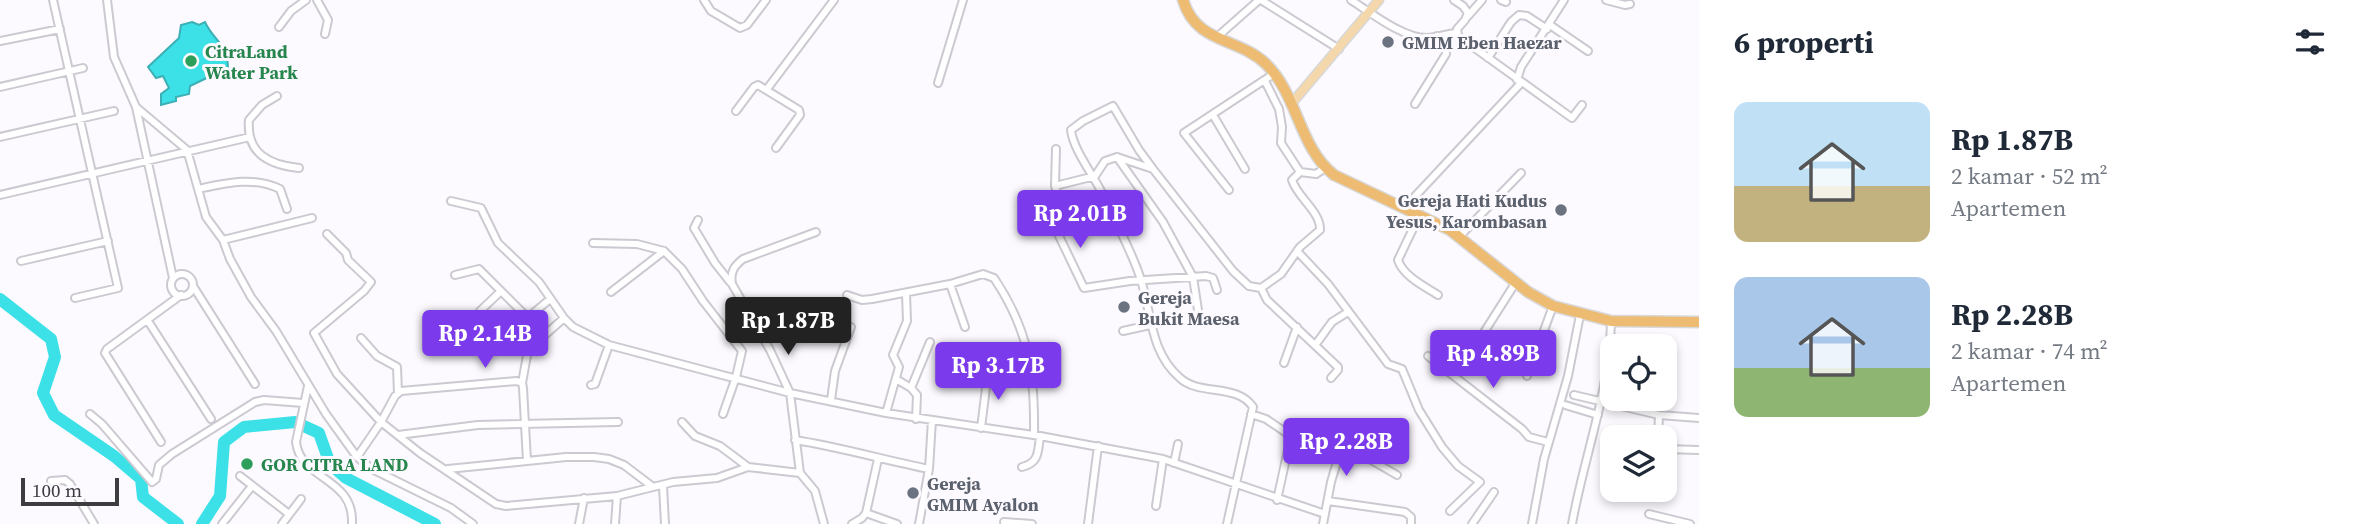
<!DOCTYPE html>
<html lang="id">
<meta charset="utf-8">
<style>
:root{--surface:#fff;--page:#f2f2f3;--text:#1f2937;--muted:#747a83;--accent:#7c3aed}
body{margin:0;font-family:"Source Serif 4",serif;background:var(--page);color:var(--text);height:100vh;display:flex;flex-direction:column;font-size:26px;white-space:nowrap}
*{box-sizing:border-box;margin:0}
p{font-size:23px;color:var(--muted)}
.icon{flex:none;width:38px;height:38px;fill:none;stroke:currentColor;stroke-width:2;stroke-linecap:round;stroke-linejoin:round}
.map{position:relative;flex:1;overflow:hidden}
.side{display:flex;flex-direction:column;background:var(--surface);width:665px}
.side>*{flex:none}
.buttons{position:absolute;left:1600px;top:334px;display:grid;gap:14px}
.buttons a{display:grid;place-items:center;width:77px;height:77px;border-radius:14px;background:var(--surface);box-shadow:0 4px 10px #0003;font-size:35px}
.scale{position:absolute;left:21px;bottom:18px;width:98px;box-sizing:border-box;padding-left:7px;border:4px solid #3d3c3f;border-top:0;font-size:19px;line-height:24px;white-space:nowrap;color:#3d3c3f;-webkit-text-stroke:5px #fcfaff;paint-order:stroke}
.price{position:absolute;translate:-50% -60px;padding:0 16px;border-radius:7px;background:var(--accent);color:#fff;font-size:23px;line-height:46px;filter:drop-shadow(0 2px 4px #0008)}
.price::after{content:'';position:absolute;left:50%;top:42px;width:21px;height:16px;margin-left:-10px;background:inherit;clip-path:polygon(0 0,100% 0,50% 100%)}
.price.active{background:#222;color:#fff}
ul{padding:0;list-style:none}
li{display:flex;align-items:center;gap:21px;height:175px;padding:0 35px}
li span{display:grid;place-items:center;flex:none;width:196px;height:140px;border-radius:14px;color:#555}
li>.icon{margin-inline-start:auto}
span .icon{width:84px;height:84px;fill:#fffc;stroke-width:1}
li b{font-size:30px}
h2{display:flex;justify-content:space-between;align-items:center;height:84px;padding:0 35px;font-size:30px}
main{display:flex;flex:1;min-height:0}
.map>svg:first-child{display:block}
</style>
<main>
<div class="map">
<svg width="1699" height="524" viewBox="0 0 1699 524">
<rect width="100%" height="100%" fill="#fcfaff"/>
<!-- water -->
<path fill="#3ce1e8" stroke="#3cb0b5" stroke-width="2" d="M192,22L199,25L205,22C213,40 227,43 228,67L222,74L213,72V75L190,86L189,94L176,97V101L161,105V94L169,88L163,76L156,78L148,67L179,38L181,25Z"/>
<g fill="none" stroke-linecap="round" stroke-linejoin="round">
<!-- river -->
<path stroke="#3ce1e8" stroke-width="12" d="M0,299L51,339L55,357L43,393L54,415L114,456L141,479L143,497L178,524
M202,524L220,496L224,442L244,427L295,422L319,433L330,464L346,478L435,524"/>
<defs>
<path id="minor" d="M53,0L118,288L75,298
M107,0L114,57L136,107L173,278
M317,0L328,20L325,34
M704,0L711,11L740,28L747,25L766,0
M1261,0L1339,49
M1351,0C1371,13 1403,38 1427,38C1437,37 1447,34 1456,33
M1454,0L1463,6L1468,13L1465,20L1457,29L1458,36L1572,118L1582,105
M1501,0L1506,2
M1606,0L1625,5L1630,4
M1468,16L1482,0
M1550,25L1588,51
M279,27L291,11L306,0
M1217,37L1259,0
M0,41L60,29
M1488,58L1511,22L1519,15L1527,16L1547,29
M1517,80L1521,67L1564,0
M1265,81L1279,109L1282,127L1281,143L1300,172
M938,83L963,0
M0,87L83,68
M767,89L834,0
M277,96L262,105L249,120C246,154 270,165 299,168
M1415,104L1446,54V48L1437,36
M136,107L187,150L206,217L223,240L230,259L251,297L276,331L326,414L357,457L372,469L451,508L473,524
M736,111L754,87L758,85L799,110L800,115L776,148
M1213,115L1245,169
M0,137L114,111
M1056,149L1055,186L1062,210
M1117,157L1163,222L1193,277L1199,317
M1153,169L1139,150L1113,106L1083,121L1071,130C1073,150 1095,177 1104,197C1116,224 1132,251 1141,280C1152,315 1150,352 1180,378C1199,396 1237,383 1253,407L1227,524
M1095,176L1105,161L1117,157L1153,169L1233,271L1249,286L1261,288L1281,274L1300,247L1320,230C1321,212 1297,197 1292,180L1300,172L1316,174L1325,168
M1055,186L1095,176
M198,189C226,183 254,176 280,189L287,209
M1229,190L1184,133L1275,73
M0,195L250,137
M451,201L481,208L498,243L539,282L564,318L573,327L609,345L790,393L886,413L1040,436L1163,459L1325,514
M1107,204L1091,208L1057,210L1050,217L1084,288L1130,281L1206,276L1213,278L1217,290
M1405,207L1521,83
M1420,214L1398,260C1403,276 1424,286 1438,295
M698,220L694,228L715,263L730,282
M816,232L743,259C734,266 730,272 732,284L770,350L790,393L800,473L815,491L824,524
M327,234L346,253L348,260L371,282L364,291L314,333L337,374L381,422L420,453L496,504L506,506L617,496L673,482L717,478L748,467L800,473
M1460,236L1521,173
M223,240L312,218
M593,243L637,244L664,251L682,269L703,301L742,351L736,377L723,414
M1297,251L1328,284L1388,364L1402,369L1419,410L1442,447L1458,466L1480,482L1450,511
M21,261L108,241
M171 285a11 11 0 1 1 22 0a11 11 0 1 1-22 0Z
M455,275L479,269L528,318
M950,284L965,327
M193,286L255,384
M1261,288L1267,300L1338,367V370L1331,378
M611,292L664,251
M847,295L862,300L872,299L950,284L983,274L994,278C1029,330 1035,373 1034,435
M480,311L501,291
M148,321L211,419
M517,327L550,299
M1123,331L1150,325
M361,338L377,356L397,367L398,393
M1316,344L1332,322L1348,312
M1459,349L1483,334L1516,282
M1428,356L1522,429L1529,437L1548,442
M1284,363L1297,327
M1527,376L1553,306
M896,379L911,388L917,395L916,419
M522,383L528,350L564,318
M591,385L595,384L609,345
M308,386L296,442C300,480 354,477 352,523
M911,388L930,342
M1574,395L1659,415L1658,438
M831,400L835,371L851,327
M1565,405L1598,415
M886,413L899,367L893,355L907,321L906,294
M90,414L102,424L152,482L156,479L159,465L172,454L255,402L264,400L303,403
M1251,414L1266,419L1291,436L1277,500
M1659,415L1699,418
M682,422L695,436L720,446L748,467
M981,428L988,372
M398,435L478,425L618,422
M795,440C840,447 884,460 929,469
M161,442L105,353L107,349L181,295
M1342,443L1397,475
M1664,449L1699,450
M357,457L381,422L395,396L401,391L517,381L522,383L523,388L527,461
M1174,463L1178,444
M1022,467C1039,463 1038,452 1040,436
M448,469L566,457H594L609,459L624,465L653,487
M240,476L289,514
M51,481L65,480L70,484L94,524
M663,486L665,524
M1328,501L1405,512L1411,517V524
M1156,506L1163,459
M866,513L897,524
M1649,514L1690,524
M1004,522L1032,524
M222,524L252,486
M282,524L301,499
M579,524L584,498
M615,524L617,496
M852,524L862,518L866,513L878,459
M919,524L929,469L932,420
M1088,524L1098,446
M1323,524L1331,482L1345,435
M1472,524L1494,492
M1532,524L1544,459L1568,376L1580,315
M1572,524C1584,456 1610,391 1611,321"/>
<path id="major" d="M1292,103L1379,0"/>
<path id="highway" d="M1183,0C1196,44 1238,37 1266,64C1298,95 1299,148 1334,175L1450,230L1528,292L1553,306L1611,321L1699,322"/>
</defs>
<!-- minor casing -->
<use href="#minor" stroke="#ccc9d1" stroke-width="10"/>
<!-- major casing -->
<use href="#major" stroke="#d8d8d9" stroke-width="11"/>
<!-- highway casing -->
<use href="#highway" stroke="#d8d8d9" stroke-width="13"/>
<!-- minor -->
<use href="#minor" stroke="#fff" stroke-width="6"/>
<!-- major -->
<use href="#major" stroke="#f4d7aa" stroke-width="8"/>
<!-- highway -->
<use href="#highway" stroke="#edbc72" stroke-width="10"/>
</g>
<!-- markers -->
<g fill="#6b7280" stroke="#fcfaff" stroke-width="2.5">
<circle cx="1388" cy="42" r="7"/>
<circle cx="1561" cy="210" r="7"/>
<circle cx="1124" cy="307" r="7"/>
<circle cx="913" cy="493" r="7"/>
</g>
<g fill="#2e9e5b" stroke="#fcfaff" stroke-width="2.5">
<circle cx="191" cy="61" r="7"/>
<circle cx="247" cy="464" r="7"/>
</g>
<g text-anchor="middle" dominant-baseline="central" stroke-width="6" stroke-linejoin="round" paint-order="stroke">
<!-- worship labels -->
<g font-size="18" font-weight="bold" fill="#5b616d" stroke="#fcfaff" text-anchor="start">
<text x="1402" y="42">GMIM Eben Haezar</text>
<text x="1547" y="200" text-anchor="end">Gereja Hati Kudus<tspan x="1547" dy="21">Yesus, Karombasan</tspan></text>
<text x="1138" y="297">Gereja<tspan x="1138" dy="21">Bukit Maesa</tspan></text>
<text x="927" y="483">Gereja<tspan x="927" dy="21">GMIM Ayalon</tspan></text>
</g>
<!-- leisure labels -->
<g font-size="18" font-weight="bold" fill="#27864d" stroke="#fcfaff" text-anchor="start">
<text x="205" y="51">CitraLand<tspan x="205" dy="21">Water Park</tspan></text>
<text x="261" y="464">GOR CITRA LAND</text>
</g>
</g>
</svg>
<div class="buttons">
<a><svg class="icon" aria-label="locate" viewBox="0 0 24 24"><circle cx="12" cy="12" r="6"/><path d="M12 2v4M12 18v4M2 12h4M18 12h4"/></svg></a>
<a><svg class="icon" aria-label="layers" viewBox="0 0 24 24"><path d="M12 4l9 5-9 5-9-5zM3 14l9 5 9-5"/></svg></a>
</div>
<div class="scale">100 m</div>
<b class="price" style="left:1080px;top:250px">Rp 2.01B</b>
<b class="price active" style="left:788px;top:357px">Rp 1.87B</b>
<b class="price" style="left:485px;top:370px">Rp 2.14B</b>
<b class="price" style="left:1493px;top:390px">Rp 4.89B</b>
<b class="price" style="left:998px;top:402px">Rp 3.17B</b>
<b class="price" style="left:1346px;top:478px">Rp 2.28B</b>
</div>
<section class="side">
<h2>6 properti<svg class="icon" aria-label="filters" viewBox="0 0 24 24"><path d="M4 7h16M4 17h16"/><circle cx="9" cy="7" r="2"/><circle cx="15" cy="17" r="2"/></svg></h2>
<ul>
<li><span style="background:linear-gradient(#bfe0f5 60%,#c2b280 0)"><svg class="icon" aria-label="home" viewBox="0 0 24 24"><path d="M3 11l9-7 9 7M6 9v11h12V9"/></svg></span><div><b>Rp 1.87B</b><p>2 kamar · 52 m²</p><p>Apartemen</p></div></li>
<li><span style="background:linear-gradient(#a9c7e8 65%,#8fb573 0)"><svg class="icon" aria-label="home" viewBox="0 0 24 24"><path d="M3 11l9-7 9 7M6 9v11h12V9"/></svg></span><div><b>Rp 2.28B</b><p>2 kamar · 74 m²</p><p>Apartemen</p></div></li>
</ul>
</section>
</main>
